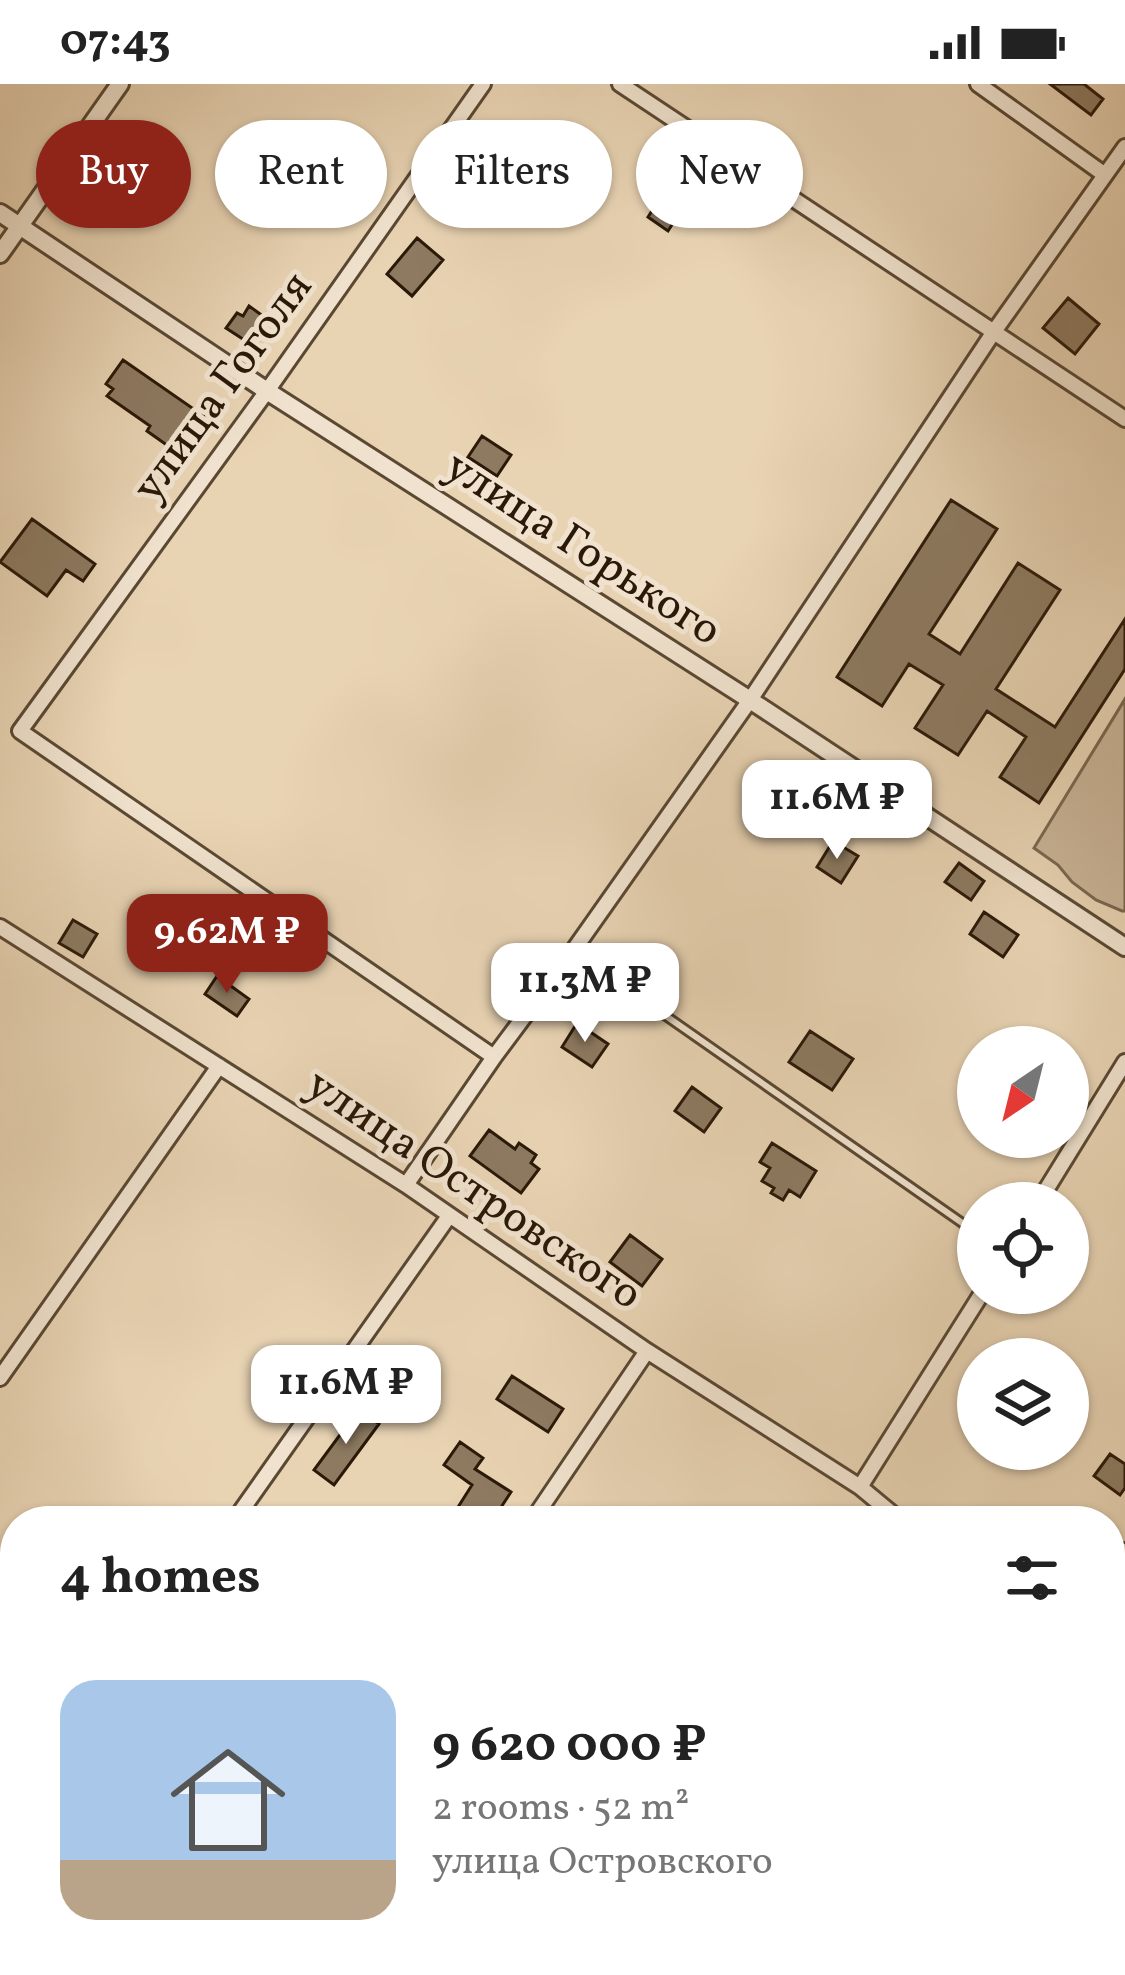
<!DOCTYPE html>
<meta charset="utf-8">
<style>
:root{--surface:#fff;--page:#f2f2f2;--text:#222;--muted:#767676;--accent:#8f2418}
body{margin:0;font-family:Vollkorn,serif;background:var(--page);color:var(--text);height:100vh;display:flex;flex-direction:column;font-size:45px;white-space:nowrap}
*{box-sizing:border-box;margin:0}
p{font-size:39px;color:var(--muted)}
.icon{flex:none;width:66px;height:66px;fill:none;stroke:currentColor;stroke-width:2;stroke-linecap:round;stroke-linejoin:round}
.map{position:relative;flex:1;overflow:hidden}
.sheet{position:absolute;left:0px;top:1422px;width:1125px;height:471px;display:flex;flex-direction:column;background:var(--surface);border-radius:48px 48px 0 0;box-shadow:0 3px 9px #0004}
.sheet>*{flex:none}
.banner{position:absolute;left:36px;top:36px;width:1053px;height:108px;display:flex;gap:24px}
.needle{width:78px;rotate:215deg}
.controls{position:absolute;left:957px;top:942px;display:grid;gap:24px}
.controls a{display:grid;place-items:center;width:132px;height:132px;border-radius:50%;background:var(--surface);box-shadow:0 3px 9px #0004;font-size:60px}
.price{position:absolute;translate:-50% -102px;padding:0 27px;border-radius:24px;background:#fff;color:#222;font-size:39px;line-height:78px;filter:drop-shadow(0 3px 6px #0008)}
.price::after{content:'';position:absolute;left:50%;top:72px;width:36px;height:27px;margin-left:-18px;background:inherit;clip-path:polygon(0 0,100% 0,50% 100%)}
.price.selected{background:var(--accent);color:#fff}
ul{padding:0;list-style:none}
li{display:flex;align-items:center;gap:36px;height:300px;padding:0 60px}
li span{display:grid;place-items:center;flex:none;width:336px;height:240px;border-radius:36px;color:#555}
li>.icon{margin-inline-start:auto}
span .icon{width:144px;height:144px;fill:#fffc;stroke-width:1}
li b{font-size:51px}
h2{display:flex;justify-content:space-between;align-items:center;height:144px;padding:0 60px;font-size:51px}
.chip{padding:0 42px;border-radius:54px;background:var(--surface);box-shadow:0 3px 9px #0004;font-size:42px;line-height:108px}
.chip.selected{background:var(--accent);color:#fff}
.status{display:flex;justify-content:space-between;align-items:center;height:84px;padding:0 60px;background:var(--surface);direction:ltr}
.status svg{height:33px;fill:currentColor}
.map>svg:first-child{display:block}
</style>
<div class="status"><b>07:43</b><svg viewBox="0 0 49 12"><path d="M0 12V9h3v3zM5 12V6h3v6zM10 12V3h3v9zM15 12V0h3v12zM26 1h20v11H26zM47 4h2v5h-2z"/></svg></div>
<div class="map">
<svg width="1125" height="1891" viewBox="0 0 1125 1891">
<rect width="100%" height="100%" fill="#e8d3b3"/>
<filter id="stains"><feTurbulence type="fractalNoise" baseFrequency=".00167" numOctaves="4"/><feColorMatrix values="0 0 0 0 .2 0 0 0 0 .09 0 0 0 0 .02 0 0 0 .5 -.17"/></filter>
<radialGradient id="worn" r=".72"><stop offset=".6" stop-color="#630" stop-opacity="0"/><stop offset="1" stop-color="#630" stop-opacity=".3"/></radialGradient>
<!-- green -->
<path fill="#c8b396" stroke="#79664f" stroke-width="3" d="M1125,615V827H1122L1096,816L1072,798L1058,781L1034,764Z
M1110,1649L1125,1681V1891H893L902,1878H1110Z"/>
<!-- building -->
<path fill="#8d7a61" stroke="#2a1908" stroke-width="3" d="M1050,0H1084L1103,15L1091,31Z
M667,103L701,125L691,142L677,133L668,147L648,133Z
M417,154L443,176L412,212L387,190Z
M1068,214L1099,240L1075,270L1043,244Z
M249,222L263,232L256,242L265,248L255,263L226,244L237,229L243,232Z
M123,276L211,337L185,374L147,347L150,342L107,312L113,305L106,300Z
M482,352L511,371L497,392L468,373Z
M951,416L997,445L929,550L960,570L1018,479L1060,506L996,605L1055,643L1125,535V585L1039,719L1000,693L1026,653L987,627L958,671L915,644L943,601L909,580L882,622L837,593Z
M32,435L95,480L83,497L66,486L47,512L0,478Z
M833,757L858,772L841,799L817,783Z
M959,779L984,797L971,816L945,798Z
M984,828L1018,851L1003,873L970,850Z
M73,836L97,850L83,873L59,859Z
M217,892L249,915L237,932L205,910Z
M577,939L608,960L592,983L562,963Z
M810,947L853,975L832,1006L789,978Z
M692,1003L721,1024L704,1048L675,1027Z
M489,1046L515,1065L519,1059L536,1071L531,1079L539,1085L521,1109L470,1072Z
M772,1059L816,1087L800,1113L789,1106L783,1116L771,1109L774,1104L762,1097L770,1084L760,1078Z
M630,1151L662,1175L642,1202L610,1178Z
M512,1292L563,1325L548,1348L497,1315Z
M359,1325L379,1340L334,1401L314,1386Z
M460,1358L483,1374L475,1385L511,1408L492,1437H462L453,1431L472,1401L444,1381Z
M1110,1370L1125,1380V1404L1120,1411L1094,1392Z"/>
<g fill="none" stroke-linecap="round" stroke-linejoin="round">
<defs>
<path id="service" d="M573,867L978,1150"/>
<path id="minor" d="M483,0L267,307L20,647L494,973
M620,0L1125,335
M978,0L1105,91
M0,843L406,1101L647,1267L860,1403L901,1437
M406,1101L494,973L573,867L750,616L993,249L1125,63
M1038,1119L1125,978
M0,1294L219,982
M860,1403L982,1209
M234,1437L449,1132
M532,1437L647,1267
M1110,1488L1125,1467
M1110,1581L1125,1591
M0,1768L15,1747
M212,1878L231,1891
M578,1891L587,1878"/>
<path id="tertiary" d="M0,129L267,307L750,616L1125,863
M0,170L120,0"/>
</defs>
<!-- service casing -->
<use href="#service" stroke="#5a4833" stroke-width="12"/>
<!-- minor casing -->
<use href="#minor" stroke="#5a4833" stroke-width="20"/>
<!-- tertiary casing -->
<use href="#tertiary" stroke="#5a4833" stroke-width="22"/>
<!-- service -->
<use href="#service" stroke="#f0e2ce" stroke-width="6"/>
<!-- minor -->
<use href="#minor" stroke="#f0e2ce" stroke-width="14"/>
<!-- tertiary -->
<use href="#tertiary" stroke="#f0e2ce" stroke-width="16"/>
</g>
<g text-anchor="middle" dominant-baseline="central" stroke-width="10" stroke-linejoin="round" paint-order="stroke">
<!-- street labels -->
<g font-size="45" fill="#2a1908" stroke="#f0e2ce">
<text transform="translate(224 304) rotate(-54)">улица Гоголя</text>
<text transform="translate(582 466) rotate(33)">улица Горького</text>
<text transform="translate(473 1107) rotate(34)">улица Островского</text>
</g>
</g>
<rect width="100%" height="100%" filter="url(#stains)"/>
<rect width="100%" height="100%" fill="url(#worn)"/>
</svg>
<div class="controls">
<a><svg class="needle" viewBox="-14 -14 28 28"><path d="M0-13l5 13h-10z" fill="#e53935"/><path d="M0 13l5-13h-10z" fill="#767676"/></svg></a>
<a><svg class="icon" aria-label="locate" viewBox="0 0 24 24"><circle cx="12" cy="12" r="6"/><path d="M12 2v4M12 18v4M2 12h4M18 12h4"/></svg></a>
<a><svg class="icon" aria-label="layers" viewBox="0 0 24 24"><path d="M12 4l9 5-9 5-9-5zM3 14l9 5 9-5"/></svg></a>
</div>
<b class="price" style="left:837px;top:778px">11.6M ₽</b>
<b class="price selected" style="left:227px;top:912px">9.62M ₽</b>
<b class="price" style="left:585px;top:961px">11.3M ₽</b>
<b class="price" style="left:346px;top:1363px">11.6M ₽</b>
<div class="banner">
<a class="chip selected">Buy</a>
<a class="chip">Rent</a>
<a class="chip">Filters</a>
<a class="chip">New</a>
</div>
<section class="sheet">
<h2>4 homes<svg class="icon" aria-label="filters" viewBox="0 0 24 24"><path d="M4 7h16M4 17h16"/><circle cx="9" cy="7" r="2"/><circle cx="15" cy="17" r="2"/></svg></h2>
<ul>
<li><span style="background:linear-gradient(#a9c7e8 75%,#b9a48a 0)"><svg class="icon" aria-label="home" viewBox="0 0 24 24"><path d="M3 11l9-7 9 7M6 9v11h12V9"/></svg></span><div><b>9 620 000 ₽</b><p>2 rooms · 52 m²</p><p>улица Островского</p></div></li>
</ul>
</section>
</div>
